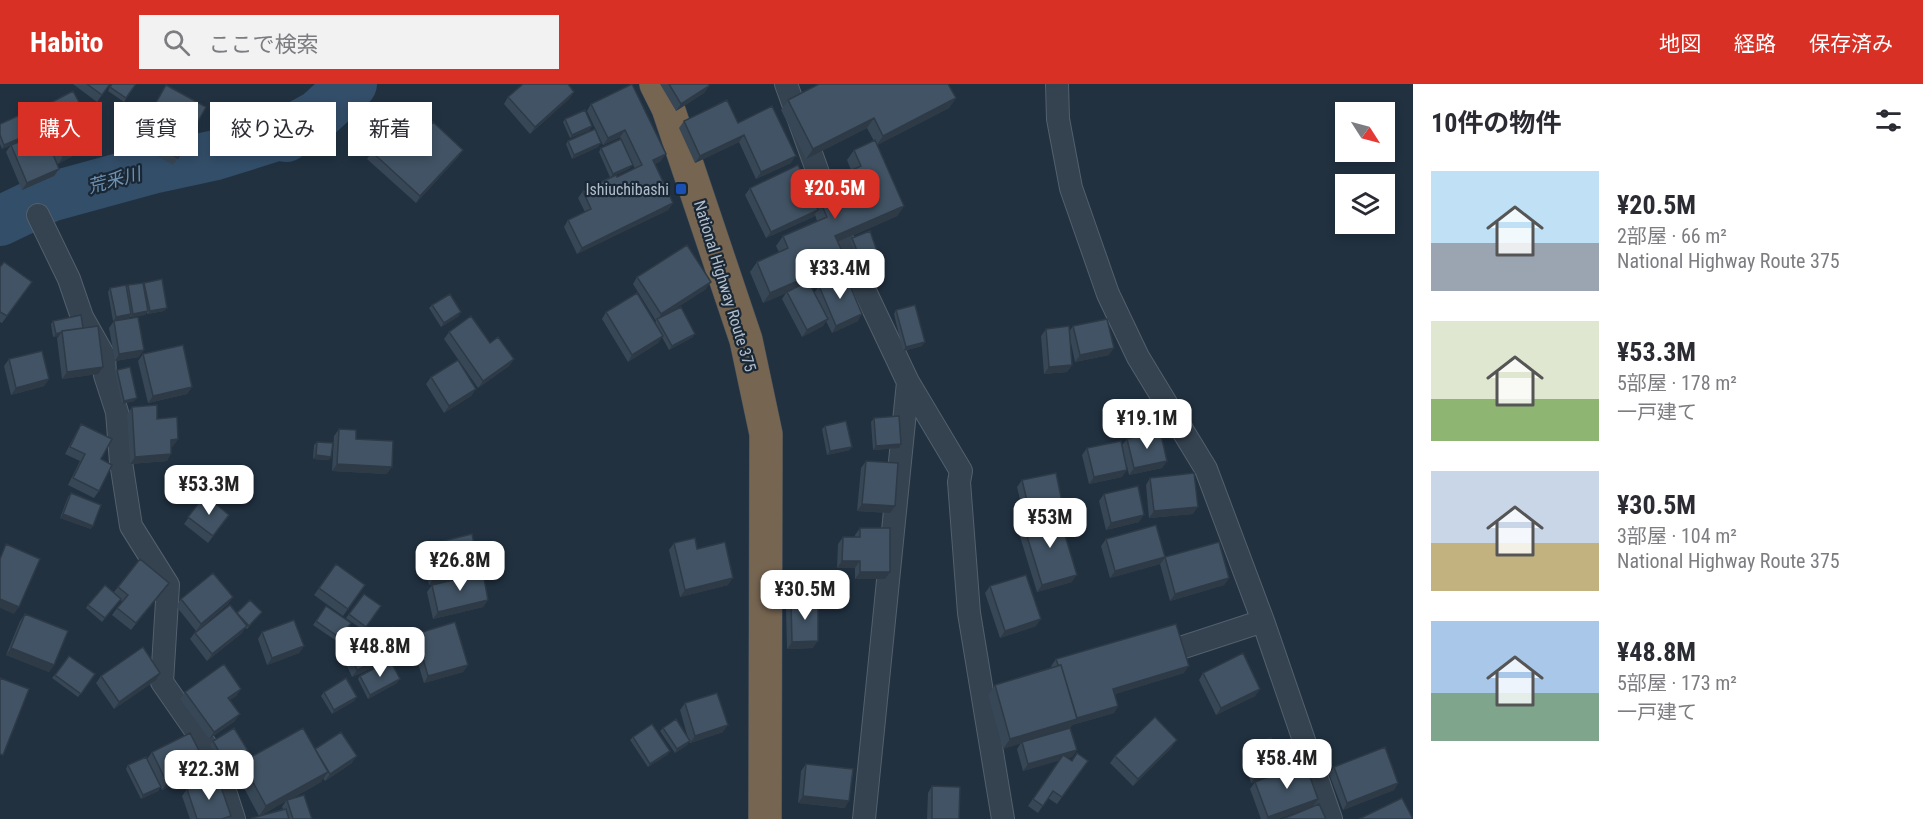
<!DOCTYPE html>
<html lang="ja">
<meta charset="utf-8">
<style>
:root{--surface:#fff;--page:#f2f2f3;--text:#2b2b33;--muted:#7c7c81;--accent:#d93025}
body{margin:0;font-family:"Roboto Condensed","Noto Sans JP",sans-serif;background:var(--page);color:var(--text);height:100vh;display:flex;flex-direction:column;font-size:22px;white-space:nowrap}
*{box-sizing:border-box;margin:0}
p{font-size:20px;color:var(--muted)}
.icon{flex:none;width:33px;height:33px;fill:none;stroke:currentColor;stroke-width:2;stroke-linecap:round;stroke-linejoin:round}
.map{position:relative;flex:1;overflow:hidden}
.panel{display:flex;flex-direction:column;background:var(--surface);width:510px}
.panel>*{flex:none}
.guide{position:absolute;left:18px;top:18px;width:570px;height:54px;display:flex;gap:12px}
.needle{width:39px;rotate:126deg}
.controls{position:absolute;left:1335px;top:18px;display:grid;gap:12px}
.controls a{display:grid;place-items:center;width:60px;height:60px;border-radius:0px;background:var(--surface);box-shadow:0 3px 9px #0003;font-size:30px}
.price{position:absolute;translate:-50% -51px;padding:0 14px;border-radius:12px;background:#fff;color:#222;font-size:20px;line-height:39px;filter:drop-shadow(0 2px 3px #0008)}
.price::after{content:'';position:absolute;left:50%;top:36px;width:18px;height:14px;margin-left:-9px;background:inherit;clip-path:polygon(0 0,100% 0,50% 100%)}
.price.selected{background:var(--accent);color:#fff}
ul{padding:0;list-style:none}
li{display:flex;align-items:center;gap:18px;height:150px;padding:0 18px}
li span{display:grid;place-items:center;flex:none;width:168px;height:120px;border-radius:0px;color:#555}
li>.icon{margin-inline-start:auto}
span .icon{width:72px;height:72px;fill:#fffc;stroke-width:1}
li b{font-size:26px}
h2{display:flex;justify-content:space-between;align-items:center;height:72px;padding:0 18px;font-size:26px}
.tag{padding:0 21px;border-radius:0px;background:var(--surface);box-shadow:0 3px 9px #0003;font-size:21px;line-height:54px}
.tag.selected{background:var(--accent);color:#fff}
header{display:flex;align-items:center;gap:36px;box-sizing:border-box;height:84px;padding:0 30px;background:var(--accent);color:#fff}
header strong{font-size:28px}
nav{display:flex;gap:33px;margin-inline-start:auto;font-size:21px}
.search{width:420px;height:54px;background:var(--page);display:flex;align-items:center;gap:15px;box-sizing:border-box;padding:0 21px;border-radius:0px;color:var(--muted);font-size:22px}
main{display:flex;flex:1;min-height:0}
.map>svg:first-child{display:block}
</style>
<header>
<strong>Habito</strong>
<div class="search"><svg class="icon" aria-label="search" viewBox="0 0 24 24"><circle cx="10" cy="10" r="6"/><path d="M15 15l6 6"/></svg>ここで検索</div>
<nav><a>地図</a><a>経路</a><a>保存済み</a></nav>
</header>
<main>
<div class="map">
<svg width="1413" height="735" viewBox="0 0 1413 735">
<rect width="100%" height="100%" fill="#213140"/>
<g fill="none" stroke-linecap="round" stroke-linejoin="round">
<!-- river -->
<path stroke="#334e69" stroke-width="50" d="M0,137L50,113L156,84L216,71L286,49V53L298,42L318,31L352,0"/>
<defs>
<path id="street" d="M786,0L847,169L908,298L961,387L959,398L969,529L1003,735
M1057,0L1058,35L1071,104L1108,210L1138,273L1206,385L1263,537L1331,735
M38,131L69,195L82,233L104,272L105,291L117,328L121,378L131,442L168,501L162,598L214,673L234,735
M1153,573L1263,537
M864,735L908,298"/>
<path id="highway" d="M656,0L668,24L746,256L766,350L765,735"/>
</defs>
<!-- street casing -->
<use href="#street" stroke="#53606d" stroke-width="24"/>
<!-- highway casing -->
<use href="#highway" stroke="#404d5a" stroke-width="34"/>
<!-- street -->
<use href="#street" stroke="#35424f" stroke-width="22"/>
<!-- highway -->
<use href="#highway" stroke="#766551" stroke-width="33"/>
</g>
<!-- wall -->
<path fill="#384756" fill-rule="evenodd" d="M73,0H110L97,18Z
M632,0L661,77L655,80L673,119L668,126L577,170L564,143L568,136L585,128L578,114L583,107L610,93L599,68L601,64L630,84L616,91L617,93L635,85L620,53L603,61L587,27L591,20Z
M660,0H708L709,2L704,9L676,27Z
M166,1L178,74L173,81L133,58Z
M110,3H134L124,18L108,7Z
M574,8L569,15L530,50L504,20L508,13Z
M956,14L949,24L877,61L904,122L897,132L838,158L839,186L809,199L814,209L819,202L858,237L832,249L826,237L823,242L802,253L782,215L786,209L763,219L750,188L757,178L779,168L776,162L783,152L817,137L815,131L813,133L766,154L745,111L750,104L810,108L814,103L851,86L847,76L854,66L874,57L867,44L806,75L781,26L788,16Z
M37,26L98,54L93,61L58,80L53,71L59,85L54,92L22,106L6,68L11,61L41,49L33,33Z
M565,35L590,46L570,54L563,38Z
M684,37L738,39L791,79L756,95L739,58L695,79L679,44Z
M0,40L30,50L28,53L2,65L0,60Z
M568,57L598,63L572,75L566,60Z
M463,66L458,73L416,119L367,75L372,68L403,70Z
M852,154L876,174L859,180L850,157Z
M0,182L32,198L2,239L0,238Z
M637,193L706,205L667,230L693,253L669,266L662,253L658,259L628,278L602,235L606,228L655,239L656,237L633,200Z
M144,199L164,227L147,230V228L145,231L130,233V232L129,234L113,237L108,208L110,204L127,203L128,201L143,200Z
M432,221L459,232L441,243L429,224Z
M896,226L922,262L903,267L894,230Z
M53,237L83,244L98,290L62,295L57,254L59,252L53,253L51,240Z
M114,237L139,273L115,277L109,244Z
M1073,242L1109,271L1075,278L1070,254L1072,281L1067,288L1044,290L1041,252L1046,245L1069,248Z
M449,248L514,275L509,282L478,304L444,255Z
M143,270L192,303L187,310L148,319L138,277Z
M9,275L49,295L44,302L11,311L4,282Z
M117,286L134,317L122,320L115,289Z
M431,293L476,305L471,312L444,329L426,300Z
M132,323L157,335L178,355L173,362L171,363L167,377L130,380L127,330Z
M874,334L901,360L899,364L873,366L871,338Z
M81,340L101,375L99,407L94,414L68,401L80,377L65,370L77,347Z
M825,342L850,366L827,371L822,345Z
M339,345L387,390L332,387L334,352Z
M1127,355L1167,377L1162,384L1129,391L1127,382L1122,393L1089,400L1082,371L1087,364L1122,361Z
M317,358L331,373L329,376L313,375L314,361Z
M866,377L895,422L890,429L857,427L861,384Z
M1150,394L1193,430L1149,434L1146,401Z
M187,396L212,404L210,408L196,417L184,399Z
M1022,396L1057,425L1024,432L1017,403Z
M71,409L91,445L60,434L68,413Z
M1104,410L1139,438L1106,446L1099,417Z
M205,411L229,431L208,459L184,440Z
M1023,439L1072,498L1037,508L1018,446Z
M860,444L885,495H855V484H837L838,460L843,453H855V451Z
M1106,455L1160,480L1110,494L1101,462Z
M674,459L697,465L728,501L680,513L669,466Z
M427,461L474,490L429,501L422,468Z
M1165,473L1229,494L1224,501L1170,517L1160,480Z
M336,480L365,501L343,532L314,511Z
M432,501L488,516L483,523L433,535L427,508Z
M990,502L1036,542L1000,554L985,509Z
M118,503L164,506L131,546L112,531L122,517L120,516L102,538L86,524L88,521L113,509Z
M364,510L381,522L363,546L346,534Z
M233,513L228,520L197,547L237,530L262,528L247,545L245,544L242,549L207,577L190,555L196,547L176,522L181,515Z
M791,518L813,564L787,565L786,525Z
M326,522L351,539L338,558L313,541Z
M25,530L54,581L49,588L6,571L20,537Z
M262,548L304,562L299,569L267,581L258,555Z
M416,550L468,581L463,588L424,599L411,557Z
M347,564L403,565L398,572L352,593L342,571Z
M69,572L95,590L78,613L52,594Z
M1056,575L1184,589L1115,610L1118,622L1114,629L1072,641L1070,644L1077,666L1072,673L1067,674L1072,677H1088L1057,720L1048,714L1038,729L1028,722L1059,676L1023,687L1017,665L1021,659L1003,665L988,611L995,601L1052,583L1051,582Z
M160,589L156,596L114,625L96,599L101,592Z
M1203,589L1260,605L1255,612L1216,631L1199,596Z
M360,592L397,599L368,615L358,595Z
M241,605L236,612L230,616L235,637L209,655L180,615L185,608Z
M324,608L357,613L354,617L332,630L321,612Z
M685,619L723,648L690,659L689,658L687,661L675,669L660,647L663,644L688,654L680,626Z
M633,653L670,667L667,671L648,683L630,656Z
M213,657L250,670L248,674L226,687L210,661Z
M1247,661L1273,662L1299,681L1318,715L1313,722L1278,735H1261L1250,705L1255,698L1259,696L1251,699L1242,668Z
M1172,663L1133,702L1110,679L1115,672Z
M315,665L352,679L325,697L323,694L321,698L289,716L312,735H251L252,734L259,732L235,687L242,678ZM286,717L282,723L283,725L260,732Z
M152,668L206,680L201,687L162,706L147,675Z
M806,680L845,724L798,719L801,687Z
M128,681L161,703L158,707L141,715L126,685Z
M1334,683L1398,699L1394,706L1343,726L1329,690Z
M932,702L959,735H927L928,709Z
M187,705L231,732L229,735H190L182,712Z"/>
<!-- shaded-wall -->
<path fill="#2e3a46" d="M709,2L704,9L676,27L681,20Z
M574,8L569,15L530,50L535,43Z
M956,14L949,24L876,62L883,52Z
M874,34L867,44L806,75L813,65Z
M592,42L590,46L570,54L572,51Z
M625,46L620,53L603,61L608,54Z
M30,50L28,53L2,65L4,61Z
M744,51L739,58L695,79L700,72Z
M98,54L93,61L58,80L63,73Z
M601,59L598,63L572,75L574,71Z
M463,66L458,73L416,119L420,112Z
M666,70L661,77L648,83L653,76Z
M796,72L791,79L756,95L761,88Z
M633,81L630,84L610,94L613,90Z
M59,85L54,92L22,106L27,99Z
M673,119L668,126L577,170L582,164Z
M904,122L897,132L828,162L835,152Z
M818,126L813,133L766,154L771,148Z
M878,170L876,174L859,180L861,177Z
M846,176L839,186L763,219L770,209Z
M711,198L706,205L658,236L661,230Z
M167,224L164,227L147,230L150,227Z
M148,227L145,231L130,233L133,230Z
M461,228L459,232L441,243L444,239Z
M131,230L129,234L113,237L116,233Z
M862,230L858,237L832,249L836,242Z
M828,235L823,242L802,253L807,246Z
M61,249L59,252L53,253L56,250Z
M695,250L693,253L669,266L672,262Z
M663,252L658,259L628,278L632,271Z
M925,258L922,262L903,267L906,263Z
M1114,264L1109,271L1075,278L1080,271Z
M144,266L139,273L115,277L119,270Z
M514,275L509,282L478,304L483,297Z
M1072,281L1067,288L1044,290L1049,283Z
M103,283L98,290L62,295L67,288Z
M49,295L44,302L11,311L16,304Z
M192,303L187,310L148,319L153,312Z
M476,305L471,312L444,329L449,322Z
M137,314L134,317L122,320L124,317Z
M178,355L173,362L166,363L171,356Z
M901,360L899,364L873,366L876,362Z
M852,363L850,366L827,371L830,367Z
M171,370L167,377L130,380L135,373Z
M316,371L331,373L329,376L313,375Z
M1167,377L1162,384L1129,391L1134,384Z
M337,380L392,383L387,390L332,387Z
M1127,386L1122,393L1089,400L1094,393Z
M212,404L210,408L196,417L198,413Z
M1062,418L1057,425L1024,432L1029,425Z
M862,420L895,422L890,429L857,427Z
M1198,423L1193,430L1149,434L1154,427Z
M63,430L93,442L91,445L60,434Z
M1144,431L1139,438L1106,446L1111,439Z
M1165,473L1160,480L1110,494L1115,487Z
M842,477H860L855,484H837Z
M479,483L474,490L429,501L434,494Z
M860,488H890L885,495H855Z
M1077,491L1072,498L1037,508L1042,501Z
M733,494L728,501L680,513L685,506Z
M1229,494L1224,501L1170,517L1175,510Z
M169,499L164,506L131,546L136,539Z
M233,513L228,520L196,547L201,540Z
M0,515L19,523L14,530L0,524Z
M488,516L483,523L433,535L438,528Z
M1041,535L1036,542L1000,554L1005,547Z
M247,542L242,549L207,577L212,570Z
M818,557L813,564L787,565L792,558Z
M304,562L299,569L267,581L272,574Z
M11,564L54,581L49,588L6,571Z
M403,565L398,572L352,593L357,586Z
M468,581L463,588L424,599L428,592Z
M1189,582L1184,589L1109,612L1113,605Z
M160,589L156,596L114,625L119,618Z
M400,595L397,599L368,615L370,611Z
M241,605L236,612L223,621L228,614Z
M1260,605L1255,612L1216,631L1221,624Z
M357,613L354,617L332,630L334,626Z
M1118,622L1114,629L1072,641L1070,645L1003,665L1010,655Z
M240,630L235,637L209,655L214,648Z
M728,641L723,648L690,659L695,652Z
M1177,656L1172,663L1133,702L1138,695Z
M690,657L687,661L675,669L677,665Z
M1077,666L1072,673L1023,687L1028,680Z
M670,667L667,671L648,683L650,680Z
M250,670L248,674L226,687L228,683Z
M357,672L352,679L325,697L330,690Z
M1301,679L1296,686L1251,699L1256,692Z
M206,680L201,687L162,706L167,699Z
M328,688L321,698L259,732L266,722Z
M1398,699L1394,706L1343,726L1347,719Z
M161,703L158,707L141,715L143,711Z
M803,712L849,717L845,724L798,719Z
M1318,715L1313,722L1278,735H1267L1268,733Z"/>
<!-- building -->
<path fill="#415364" stroke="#2e3a46" stroke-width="1.5" d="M87,0H110L102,11Z
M112,0H136L126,14L110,3Z
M523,0H568L574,8L535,43L508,13Z
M632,0L666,70L653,76L673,119L582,164L568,136L591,125L583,107L616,91L617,93L642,81L625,46L608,54L591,20Z
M669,0H708L709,2L681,20Z
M819,0H948L956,14L883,52L874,34L813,65L788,16Z
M166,1L206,23L178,74L138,51Z
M73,7L98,54L63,73L37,26Z
M727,16L738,39L772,22L796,72L761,88L744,51L700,72L684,37Z
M585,26L592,42L572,51L565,35Z
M22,30L30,50L4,61L0,51V40Z
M433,38L463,66L420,112L372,68L385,54L403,70Z
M595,45L601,59L574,71L568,57Z
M44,48L59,85L27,99L11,61Z
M621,55L633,81L613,90L601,64Z
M875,56L904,122L835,152L846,176L770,209L757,178L788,164L783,152L827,133L814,103L861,82L854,66Z
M798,81L818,126L771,148L750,104Z
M870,147L878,170L861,177L852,154Z
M687,161L711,198L661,230L637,193Z
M4,178L32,198L7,232L0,228V182H1Z
M845,190L862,230L836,242L819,202Z
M162,195L167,224L150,227L144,199Z
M808,197L828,235L807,246L787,208Z
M143,199L148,227L133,230L128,201Z
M126,201L131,230L116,233L110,204Z
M637,209L663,252L632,271L606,228Z
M450,210L461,228L444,239L432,221Z
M915,221L925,258L906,263L896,226Z
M681,223L695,250L672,262L657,235Z
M81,231L83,244L62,247V248L56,250L53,237Z
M471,232L490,259L498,253L514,275L483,297L449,248Z
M138,233L144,266L119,270L114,237Z
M1107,235L1114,264L1080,271L1073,242Z
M98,242L103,283L67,288L62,247Z
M1069,242L1072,281L1049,283L1046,245Z
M183,261L192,303L153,312L143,270Z
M42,267L49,295L16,304L9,275Z
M458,276L476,305L449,322L431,293Z
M130,283L137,314L124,317L117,286Z
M157,321V335L177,333L178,355L171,356V370L135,373L132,323Z
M899,332L901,360L876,362L874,334Z
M846,337L852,363L830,367L825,342Z
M81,340L112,355L101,375L112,381L99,407L73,394L85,370L70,363Z
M339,345L356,346V355L393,357L392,383L337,380Z
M1160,347L1167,377L1134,384L1127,355Z
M1121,357L1127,386L1094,393L1087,364Z
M317,358L333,359L331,373L316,371Z
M866,377L898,379L895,422L862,420Z
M201,387L212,404L198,413L187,396Z
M1056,389L1062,418L1029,425L1022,396Z
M1194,389L1198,423L1154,427L1150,394Z
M1138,402L1144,431L1111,439L1104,410Z
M71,409L101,421L93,442L63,430Z
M205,411L229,431L213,452L188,433Z
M1058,428L1077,491L1042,501L1023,439Z
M1156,441L1165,473L1115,487L1106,455Z
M860,444H890V488H860V477H842L843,453H860Z
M472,450L479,483L434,494L427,461Z
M695,454L697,465L725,458L733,494L685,506L674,459Z
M1219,458L1229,494L1175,510L1165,473Z
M6,460L40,475L19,523L0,515V475Z
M140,475L169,499L136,539L117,524L128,511L118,503Z
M336,480L365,501L348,525L319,504Z
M213,489L233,513L201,540L181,515Z
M483,489L488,516L438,528L432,501Z
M1026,491L1041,535L1005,547L990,502Z
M105,501L121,515L105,534L88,521Z
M364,510L381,522L366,543L349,530Z
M250,516L262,528L249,542L237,529Z
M818,517V557L792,558L791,518Z
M230,521L247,542L212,570L195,549Z
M326,522L351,539L340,554L316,537Z
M25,530L68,547L54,581L11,564Z
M294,536L304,562L272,574L262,548Z
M455,538L468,581L428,592L416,550Z
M1176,540L1189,582L1113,605L1118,622L1077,634L1061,581H1058L1056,575Z
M393,543L403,565L357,586L347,564Z
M143,563L160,589L119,618L101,592Z
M1243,569L1260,605L1221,624L1203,589Z
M69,572L95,590L81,610L55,591Z
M390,576L400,595L370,611L360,592Z
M224,580L241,605L228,614L240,630L214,648L185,608Z
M1061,581L1077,635L1010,655L995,601Z
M0,594L29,605L3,671L0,670Z
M346,594L357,613L334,626L324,608Z
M717,609L728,641L695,652L685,619Z
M1155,633L1177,656L1138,695L1115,672Z
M676,635L690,657L677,665L663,644Z
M652,640L670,667L650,680L633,653Z
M234,644L250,670L228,683L213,657Z
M303,644L328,688L266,722L242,678Z
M1070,644L1077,666L1028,680L1022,658Z
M341,648L357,672L330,690L315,665Z
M190,649L206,680L167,699L152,668Z
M1271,654L1273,662L1294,656L1301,679L1256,692L1247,661Z
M1385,663L1398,699L1347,719L1334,683Z
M1077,669L1088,677L1062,713L1053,707L1043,722L1033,715L1063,671L1072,677Z
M146,673L161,703L143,711L128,681Z
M1305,679L1318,715L1268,733L1255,698Z
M806,680L853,685L849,717L803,712Z
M218,694L231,732L222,735H197L187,705Z
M932,702L960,703L959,735H932Z
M304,711L312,735H293L287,716Z
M1402,714L1413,735H1359Z
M1319,720L1326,735H1283Z
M286,725L289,735H253L252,734Z"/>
<!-- markers -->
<rect fill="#1a4fb4" stroke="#1a2734" stroke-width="2" x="675" y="99" width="12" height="12" rx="3"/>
<g text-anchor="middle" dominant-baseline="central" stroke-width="4.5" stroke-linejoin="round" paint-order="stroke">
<!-- poi labels -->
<g font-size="16" fill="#b1bdcb" stroke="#1a2734" text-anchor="end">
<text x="669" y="105">Ishiuchibashi</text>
</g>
<!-- street labels -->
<g font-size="16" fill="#b1bdcb" stroke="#1a2734">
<text transform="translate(725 202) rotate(73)">National Highway Route 375</text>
</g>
<!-- water labels -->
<g font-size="18" font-style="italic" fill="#6e91b1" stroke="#1a2734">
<text transform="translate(114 96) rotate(-15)">荒釆川</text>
</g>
</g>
</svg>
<div class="controls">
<a><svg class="needle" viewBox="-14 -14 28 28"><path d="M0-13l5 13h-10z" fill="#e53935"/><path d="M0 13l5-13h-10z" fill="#7c7c81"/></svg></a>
<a><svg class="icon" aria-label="layers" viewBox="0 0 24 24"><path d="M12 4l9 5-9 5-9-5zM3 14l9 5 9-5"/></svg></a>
</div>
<b class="price selected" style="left:835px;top:136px">¥20.5M</b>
<b class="price" style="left:840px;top:216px">¥33.4M</b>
<b class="price" style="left:1147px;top:366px">¥19.1M</b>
<b class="price" style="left:209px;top:432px">¥53.3M</b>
<b class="price" style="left:1050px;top:465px">¥53M</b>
<b class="price" style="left:460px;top:508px">¥26.8M</b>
<b class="price" style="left:805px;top:537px">¥30.5M</b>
<b class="price" style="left:380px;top:594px">¥48.8M</b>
<b class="price" style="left:1287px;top:706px">¥58.4M</b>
<b class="price" style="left:209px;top:717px">¥22.3M</b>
<div class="guide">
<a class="tag selected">購入</a>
<a class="tag">賃貸</a>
<a class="tag">絞り込み</a>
<a class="tag">新着</a>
</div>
</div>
<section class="panel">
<h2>10件の物件<svg class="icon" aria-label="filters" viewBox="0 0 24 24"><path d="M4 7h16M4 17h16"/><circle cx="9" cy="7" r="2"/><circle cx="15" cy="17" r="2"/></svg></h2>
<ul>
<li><span style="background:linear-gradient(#bfe0f5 60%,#9aa5b1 0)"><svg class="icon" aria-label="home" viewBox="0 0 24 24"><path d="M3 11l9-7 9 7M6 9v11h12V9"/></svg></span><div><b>¥20.5M</b><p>2部屋 · 66 m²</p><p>National Highway Route 375</p></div></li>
<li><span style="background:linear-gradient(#dfe7d0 65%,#8fb573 0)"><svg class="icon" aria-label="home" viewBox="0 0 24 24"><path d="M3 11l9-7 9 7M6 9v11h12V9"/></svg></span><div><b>¥53.3M</b><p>5部屋 · 178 m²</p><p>一戸建て</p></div></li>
<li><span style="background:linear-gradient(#c9d6e8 60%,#c2b280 0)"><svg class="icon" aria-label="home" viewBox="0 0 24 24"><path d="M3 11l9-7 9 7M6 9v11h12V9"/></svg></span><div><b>¥30.5M</b><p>3部屋 · 104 m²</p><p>National Highway Route 375</p></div></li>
<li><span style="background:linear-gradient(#a9c7e8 60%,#7fa58c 0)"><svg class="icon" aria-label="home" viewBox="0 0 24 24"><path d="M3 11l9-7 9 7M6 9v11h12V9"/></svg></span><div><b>¥48.8M</b><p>5部屋 · 173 m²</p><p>一戸建て</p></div></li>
</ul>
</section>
</main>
